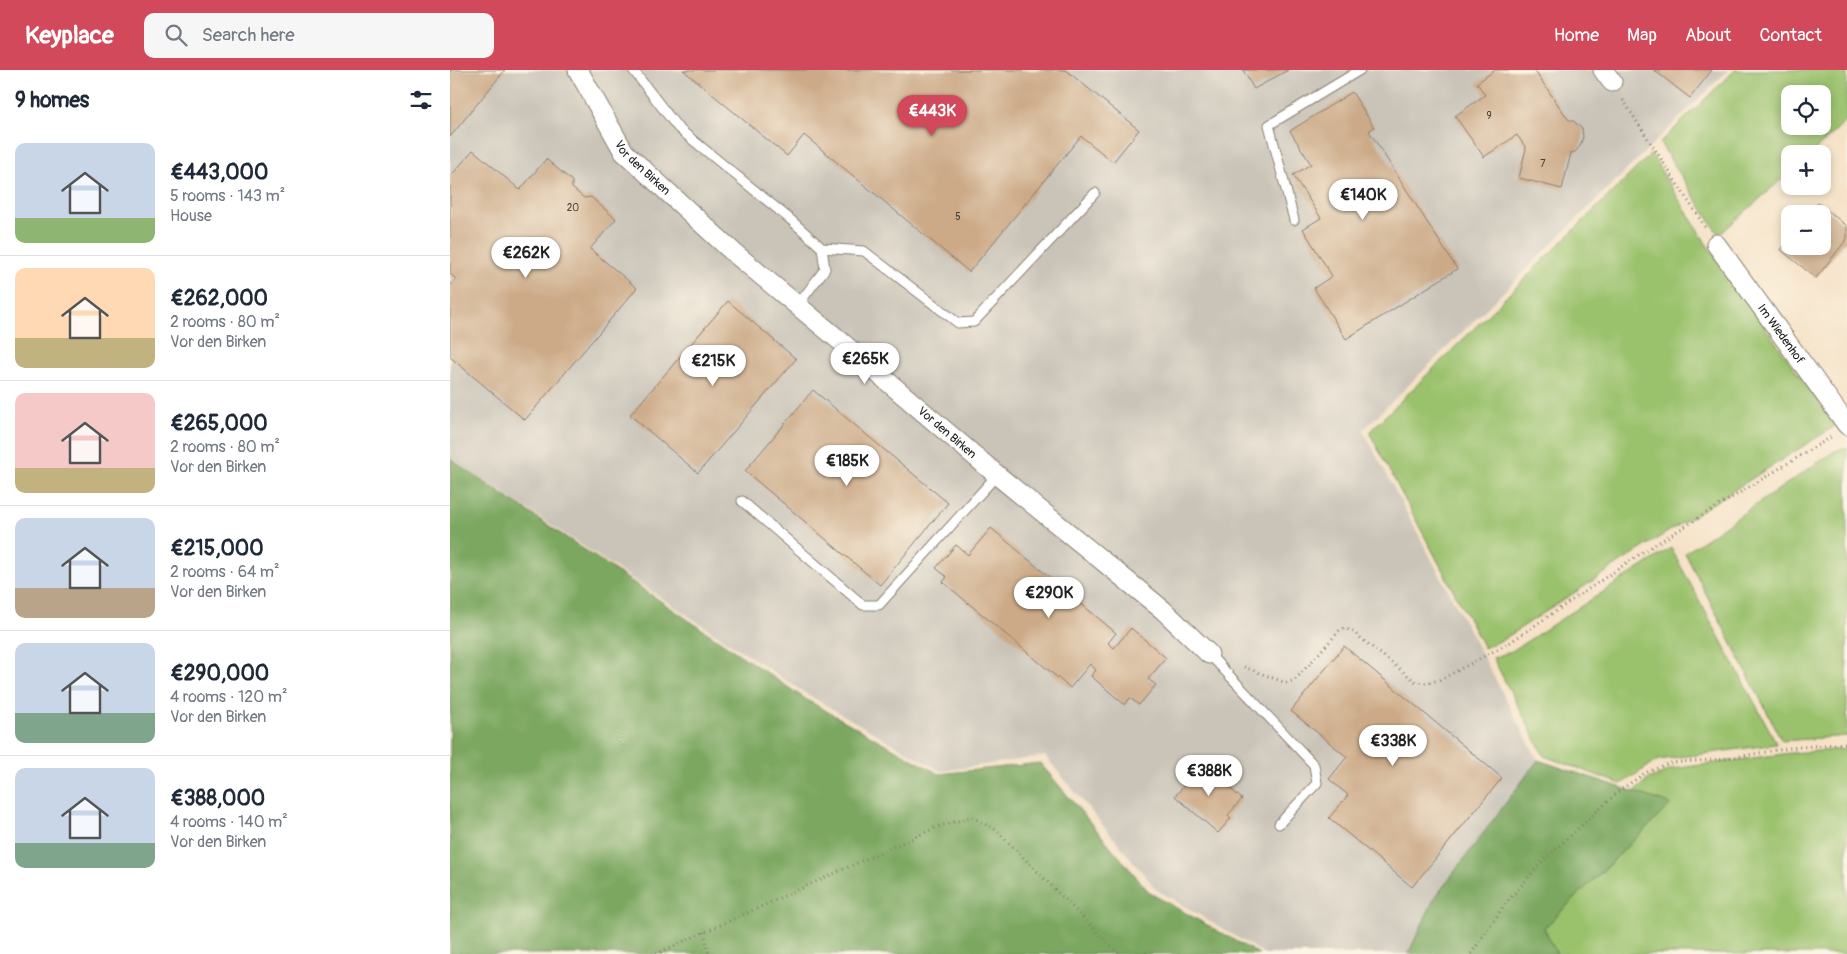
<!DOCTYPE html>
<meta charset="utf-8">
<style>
:root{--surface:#fff;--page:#f6f6f7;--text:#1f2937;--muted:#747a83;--line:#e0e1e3;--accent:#d1495b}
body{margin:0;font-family:Pangolin,sans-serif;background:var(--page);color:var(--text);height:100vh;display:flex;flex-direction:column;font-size:19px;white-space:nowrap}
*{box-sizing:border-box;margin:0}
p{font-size:16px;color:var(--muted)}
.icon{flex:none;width:28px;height:28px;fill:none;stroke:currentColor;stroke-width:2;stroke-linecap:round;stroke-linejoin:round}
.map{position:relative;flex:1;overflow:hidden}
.panel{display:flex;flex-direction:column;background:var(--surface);width:450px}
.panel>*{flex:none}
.buttons{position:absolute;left:1331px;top:15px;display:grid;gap:10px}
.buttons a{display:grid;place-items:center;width:50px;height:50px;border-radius:10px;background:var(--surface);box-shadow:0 2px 8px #0003;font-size:25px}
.price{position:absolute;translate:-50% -42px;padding:0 11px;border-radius:18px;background:#fff;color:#222;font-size:16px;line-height:32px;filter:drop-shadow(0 1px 2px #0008)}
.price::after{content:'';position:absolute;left:50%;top:30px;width:15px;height:11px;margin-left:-8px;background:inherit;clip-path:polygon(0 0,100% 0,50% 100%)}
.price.active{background:var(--accent);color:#fff}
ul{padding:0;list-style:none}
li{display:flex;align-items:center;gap:15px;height:125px;padding:0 15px}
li+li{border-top:1px solid var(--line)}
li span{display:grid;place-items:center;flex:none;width:140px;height:100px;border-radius:10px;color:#555}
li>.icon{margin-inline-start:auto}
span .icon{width:60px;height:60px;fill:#fffc;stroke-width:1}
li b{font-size:21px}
h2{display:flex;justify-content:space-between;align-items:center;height:60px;padding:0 15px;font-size:21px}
header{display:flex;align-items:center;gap:30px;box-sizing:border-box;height:70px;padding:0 25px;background:var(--accent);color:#fff}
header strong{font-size:24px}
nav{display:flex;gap:28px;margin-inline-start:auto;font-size:18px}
.search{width:350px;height:45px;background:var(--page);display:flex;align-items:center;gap:12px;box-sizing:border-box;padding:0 18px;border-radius:10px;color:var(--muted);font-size:19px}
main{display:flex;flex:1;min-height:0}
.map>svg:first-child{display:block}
</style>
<header>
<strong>Keyplace</strong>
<div class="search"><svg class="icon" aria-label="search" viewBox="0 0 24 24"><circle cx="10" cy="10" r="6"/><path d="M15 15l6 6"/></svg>Search here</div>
<nav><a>Home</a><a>Map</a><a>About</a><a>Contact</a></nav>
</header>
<main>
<section class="panel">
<h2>9 homes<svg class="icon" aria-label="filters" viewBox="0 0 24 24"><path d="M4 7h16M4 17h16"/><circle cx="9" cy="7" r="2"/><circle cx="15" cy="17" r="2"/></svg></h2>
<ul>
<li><span style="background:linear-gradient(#c9d6e8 75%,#8fb573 0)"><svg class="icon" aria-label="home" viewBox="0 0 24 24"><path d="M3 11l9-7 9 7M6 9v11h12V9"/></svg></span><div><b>€443,000</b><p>5 rooms · 143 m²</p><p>House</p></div></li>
<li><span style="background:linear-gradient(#ffd9b3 70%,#c2b280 0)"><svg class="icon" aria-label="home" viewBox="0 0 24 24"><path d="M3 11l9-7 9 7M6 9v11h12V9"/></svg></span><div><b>€262,000</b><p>2 rooms · 80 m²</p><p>Vor den Birken</p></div></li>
<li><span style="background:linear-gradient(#f6c9c9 75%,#c2b280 0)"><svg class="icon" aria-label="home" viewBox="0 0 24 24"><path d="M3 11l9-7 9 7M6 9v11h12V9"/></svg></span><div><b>€265,000</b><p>2 rooms · 80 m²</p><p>Vor den Birken</p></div></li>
<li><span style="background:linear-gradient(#c9d6e8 70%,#b9a48a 0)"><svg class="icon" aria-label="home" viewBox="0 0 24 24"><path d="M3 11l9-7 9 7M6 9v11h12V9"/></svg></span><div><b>€215,000</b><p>2 rooms · 64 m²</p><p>Vor den Birken</p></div></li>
<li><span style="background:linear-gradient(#c9d6e8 70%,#7fa58c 0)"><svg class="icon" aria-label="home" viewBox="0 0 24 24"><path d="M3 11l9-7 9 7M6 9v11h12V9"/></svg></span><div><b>€290,000</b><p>4 rooms · 120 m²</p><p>Vor den Birken</p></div></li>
<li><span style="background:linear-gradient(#c9d6e8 75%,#7fa58c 0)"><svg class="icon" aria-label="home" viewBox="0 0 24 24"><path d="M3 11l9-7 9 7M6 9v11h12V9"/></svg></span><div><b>€388,000</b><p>4 rooms · 140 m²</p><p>Vor den Birken</p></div></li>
</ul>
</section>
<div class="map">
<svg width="1397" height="884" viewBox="0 0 1397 884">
<rect width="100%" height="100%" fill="#fcf5e5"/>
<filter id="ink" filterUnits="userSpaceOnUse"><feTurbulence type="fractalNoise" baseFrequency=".02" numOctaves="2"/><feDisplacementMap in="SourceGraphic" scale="10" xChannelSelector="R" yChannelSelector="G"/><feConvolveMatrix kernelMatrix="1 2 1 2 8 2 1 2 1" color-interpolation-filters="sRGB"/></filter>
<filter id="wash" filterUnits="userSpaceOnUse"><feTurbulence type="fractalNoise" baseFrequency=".0096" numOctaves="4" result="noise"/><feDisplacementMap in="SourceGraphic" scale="20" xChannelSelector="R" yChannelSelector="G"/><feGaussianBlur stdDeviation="1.12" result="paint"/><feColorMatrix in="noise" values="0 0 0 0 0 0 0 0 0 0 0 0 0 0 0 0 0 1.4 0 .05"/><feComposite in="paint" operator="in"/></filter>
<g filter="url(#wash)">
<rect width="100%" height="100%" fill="#f5e1c6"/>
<!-- industrial -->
<path fill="#c9c3b8" d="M0,0H1278L913,360L1088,690L984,829L958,884H815L707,820L595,686L491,701L358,625L0,388Z"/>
<!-- green -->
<path fill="#9ac16c" stroke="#5b6e44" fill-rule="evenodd" d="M1285,0H1397V51L1360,84H1340V102L1269,165L1210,73ZM1340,24H1372V56H1340Z
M1201,84L1257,175L1385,356L1194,477L1054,569L1034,578L919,362Z
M1397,377V666L1332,671L1235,483L1385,381Z
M1221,478L1327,674L1208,690L1171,714L1094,686L1043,588L1062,581Z
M1397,679V884H1107L1094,858L1220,735L1184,722L1199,709L1222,699L1340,683Z"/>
<!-- forest -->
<path fill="#7ba760" stroke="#4c623e" d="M0,389L357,630L489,704L590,693L700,823L809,884H0Z
M1088,690L1221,734L1094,858L1107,884H958L984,829Z"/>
<g id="blocks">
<!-- building -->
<path fill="#ca8" d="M0,0H55L0,67Z
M233,0H616L689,60L663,92L631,66L519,202L354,65L337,86Z
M793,0H838L804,19Z
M1045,0H1084L1118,49L1125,52L1132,59L1133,67L1130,76L1125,82L1121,83L1112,119L1069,108L1076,78L1067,65L1034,87L1005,46L1035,25L1027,13Z
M1204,0H1262L1240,28Z
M902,22L924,57L919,61L1007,199L896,269L864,218L882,206L853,159L871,148L843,105L861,94L840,61Z
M23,80L70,120L96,89L122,111V118L134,128L141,127L166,149L140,179L187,218L75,350L0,287V216L6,209L0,204V107Z
M1368,133L1397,156V169L1366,208L1331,180L1340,168V176H1372V144H1359Z
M278,231L346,289L248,403L180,345Z
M363,320L498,433L430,515L295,401Z
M541,458L666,563L658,573L664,578L681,558L716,588L698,609L706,615L689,635L680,628L675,635L641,606L646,600L640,594L620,618L493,512L497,507L486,498L506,475L518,485Z
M894,576L1052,708L962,817L879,748L898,725L879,709L897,687L841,641Z
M749,691L792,729L778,745L781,748L768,763L725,726L742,707L738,704Z"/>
</g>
</g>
<g filter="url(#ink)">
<use href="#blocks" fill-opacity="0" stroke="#887e71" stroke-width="1"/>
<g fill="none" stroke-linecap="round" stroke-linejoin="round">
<defs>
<path id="service" d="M183,0L228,58L341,150L372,178L375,199L347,236
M844,150L819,55L910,0
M372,178L414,181L508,253L524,252L645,123
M292,431L413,535H429L547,405
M759,584L864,695L867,713L829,754"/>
<g id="minor">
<path id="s1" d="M128,0L174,82L283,182L389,270L547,405L713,540L759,584"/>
<path d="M1153,0L1162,12"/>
<path id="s2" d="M1266,174L1397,355"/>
</g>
</defs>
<!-- service casing -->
<use href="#service" stroke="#887e71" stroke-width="11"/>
<!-- minor casing -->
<use href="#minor" stroke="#887e71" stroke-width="21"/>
<!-- path -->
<path stroke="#887e71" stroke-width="3" stroke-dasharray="1 4" stroke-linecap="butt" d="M1173,30L1255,157
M794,597L836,613L845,610L889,561L895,558L903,562L966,612L977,613L990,610L1059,573L1193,482L1381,367
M254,862L259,884
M206,884L487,757L522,747L546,760L669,884
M1021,884L1056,833L1092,792L1169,721L1195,703L1220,693L1273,689L1340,678L1397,673"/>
<!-- service -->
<use href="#service" stroke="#fff" stroke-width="9"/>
<!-- minor -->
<use href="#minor" stroke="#fff" stroke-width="19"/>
</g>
</g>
<g text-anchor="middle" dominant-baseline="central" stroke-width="4" stroke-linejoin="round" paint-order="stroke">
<!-- number labels -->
<g font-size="10" fill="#484037">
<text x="1039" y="46">9</text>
<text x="1093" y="94">7</text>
<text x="123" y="138">20</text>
<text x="508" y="147">5</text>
</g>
<!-- street labels -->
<g font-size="12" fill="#1c1c1c" stroke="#fcf5e5">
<text stroke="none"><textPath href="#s1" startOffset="118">Vor den Birken</textPath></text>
<text stroke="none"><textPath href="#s2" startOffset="111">Im Wiedenhof</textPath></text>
<text stroke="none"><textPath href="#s1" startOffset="522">Vor den Birken</textPath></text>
</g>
</g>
</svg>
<div class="buttons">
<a><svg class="icon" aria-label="locate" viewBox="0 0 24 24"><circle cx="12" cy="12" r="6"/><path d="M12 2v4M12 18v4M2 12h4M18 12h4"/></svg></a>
<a>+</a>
<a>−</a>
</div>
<b class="price active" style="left:482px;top:67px">€443K</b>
<b class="price" style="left:913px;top:151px">€140K</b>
<b class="price" style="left:76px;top:209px">€262K</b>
<b class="price" style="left:415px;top:315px">€265K</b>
<b class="price" style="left:263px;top:317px">€215K</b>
<b class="price" style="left:397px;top:417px">€185K</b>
<b class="price" style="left:599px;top:549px">€290K</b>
<b class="price" style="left:943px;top:697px">€338K</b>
<b class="price" style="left:759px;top:727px">€388K</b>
</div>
</main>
